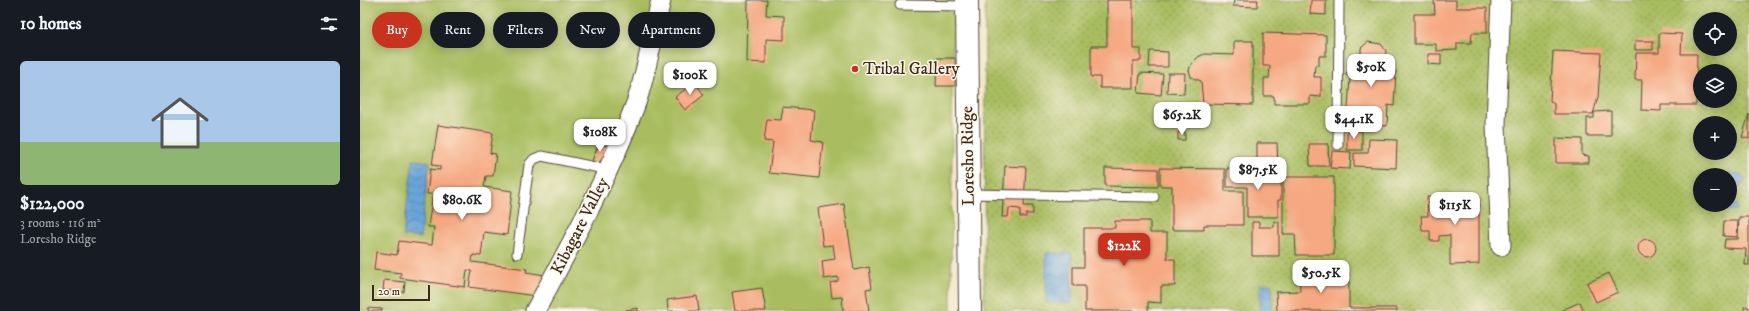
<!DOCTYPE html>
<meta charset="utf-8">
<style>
:root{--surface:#171b24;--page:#242831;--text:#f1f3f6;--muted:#9ea1a6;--accent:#c8321e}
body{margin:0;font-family:"IM FELL DW Pica",serif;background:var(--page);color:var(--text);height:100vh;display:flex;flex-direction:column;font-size:15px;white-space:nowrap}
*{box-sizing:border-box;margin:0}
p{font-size:13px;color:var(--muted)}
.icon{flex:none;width:22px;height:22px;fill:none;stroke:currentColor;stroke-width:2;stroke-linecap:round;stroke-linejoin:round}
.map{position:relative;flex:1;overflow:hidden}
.panel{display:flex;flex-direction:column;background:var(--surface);width:360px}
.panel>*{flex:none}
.banner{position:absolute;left:12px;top:12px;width:380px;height:36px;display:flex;gap:8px}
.controls{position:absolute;left:1333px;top:12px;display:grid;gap:8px}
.controls a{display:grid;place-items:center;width:44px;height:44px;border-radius:50%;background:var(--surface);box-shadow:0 2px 10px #0003;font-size:20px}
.scale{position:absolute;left:12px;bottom:10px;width:58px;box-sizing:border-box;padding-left:4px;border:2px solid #3b2a1e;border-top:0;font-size:11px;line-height:14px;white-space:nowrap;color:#3b2a1e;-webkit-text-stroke:3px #fcf5e5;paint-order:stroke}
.price{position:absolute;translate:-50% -34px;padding:0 9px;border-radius:8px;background:#fff;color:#222;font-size:13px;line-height:26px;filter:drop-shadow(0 1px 2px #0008)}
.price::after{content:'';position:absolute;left:50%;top:24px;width:12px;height:9px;margin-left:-6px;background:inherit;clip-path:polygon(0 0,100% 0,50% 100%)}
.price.active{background:var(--accent);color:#fff}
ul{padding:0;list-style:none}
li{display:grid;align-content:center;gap:8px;height:212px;padding:0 20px}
li span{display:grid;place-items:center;height:124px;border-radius:6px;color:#555}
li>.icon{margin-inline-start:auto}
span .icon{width:72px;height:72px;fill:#fffc;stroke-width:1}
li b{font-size:17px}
h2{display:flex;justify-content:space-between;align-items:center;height:48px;padding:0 20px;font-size:17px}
.chip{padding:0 14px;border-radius:18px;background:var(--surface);box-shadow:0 2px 10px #0003;font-size:14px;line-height:36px}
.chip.active{background:var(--accent);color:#fff}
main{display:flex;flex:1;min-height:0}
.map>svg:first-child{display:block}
</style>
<main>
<section class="panel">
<h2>10 homes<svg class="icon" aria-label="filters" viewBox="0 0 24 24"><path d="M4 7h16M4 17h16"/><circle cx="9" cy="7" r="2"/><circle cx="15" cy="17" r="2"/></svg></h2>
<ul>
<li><span style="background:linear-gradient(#a9c7e8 65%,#8fb573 0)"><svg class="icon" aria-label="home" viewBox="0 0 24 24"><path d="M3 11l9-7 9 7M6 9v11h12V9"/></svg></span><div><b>$122,000</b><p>3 rooms · 116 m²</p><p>Loresho Ridge</p></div></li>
</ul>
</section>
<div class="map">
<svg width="1389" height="311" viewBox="0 0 1389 311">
<defs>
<pattern id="grass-dots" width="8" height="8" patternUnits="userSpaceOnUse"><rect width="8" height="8" fill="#a9bd61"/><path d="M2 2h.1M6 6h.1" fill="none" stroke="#8b9a4f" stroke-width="1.8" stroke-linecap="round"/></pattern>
<pattern id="water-waves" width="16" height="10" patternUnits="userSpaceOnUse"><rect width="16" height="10" fill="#69a4d9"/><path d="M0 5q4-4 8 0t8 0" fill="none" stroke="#5886af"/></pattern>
</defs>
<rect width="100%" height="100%" fill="#fcf5e5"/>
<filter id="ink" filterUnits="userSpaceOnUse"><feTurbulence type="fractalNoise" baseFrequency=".025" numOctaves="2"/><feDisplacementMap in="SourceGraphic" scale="8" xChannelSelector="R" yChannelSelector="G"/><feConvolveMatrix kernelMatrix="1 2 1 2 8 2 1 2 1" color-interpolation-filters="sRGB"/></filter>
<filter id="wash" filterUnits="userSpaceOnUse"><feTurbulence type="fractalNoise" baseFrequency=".012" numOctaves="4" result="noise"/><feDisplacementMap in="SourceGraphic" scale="16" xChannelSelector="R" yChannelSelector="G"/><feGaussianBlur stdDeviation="0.9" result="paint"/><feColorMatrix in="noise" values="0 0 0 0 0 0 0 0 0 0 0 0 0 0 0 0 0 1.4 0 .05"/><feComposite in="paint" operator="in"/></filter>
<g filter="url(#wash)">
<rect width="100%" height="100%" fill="#f1e8cc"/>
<!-- grass -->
<path fill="url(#grass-dots)" stroke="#727440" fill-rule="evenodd" d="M625,0H1389V311H624ZM1340,19H1370V49H1340ZM1340,71H1370V101H1340ZM1340,123H1370V153H1340ZM1340,175H1370V205H1340Z"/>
<!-- garden -->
<path fill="#a9bd61" stroke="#727440" d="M0,0H593L591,311H0Z"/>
<!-- water -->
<path fill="url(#water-waves)" stroke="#52677c" d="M53,160L70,162L60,238L43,236Z
M1359,173L1382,174L1386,182L1370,194V175H1359Z
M1370,204H1376L1378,207L1377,210L1358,211V205H1370Z
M686,253H712V303H686Z
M900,284H912V311H900Z"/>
<g id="blocks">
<!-- building -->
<path fill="#f5a881" d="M388,0H407L406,15L424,16V40L406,39V63L387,62Z
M747,0H773V49H781V61H773V88H740V77H731V46H747Z
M874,0H898L897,7L873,6Z
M951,0H966V15L950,14Z
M1074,0H1096V8H1127V33H1112L1111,43H1097V50L1076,51V44H1054V14H1075Z
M903,33L966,35V56H959V65H955L954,77H961V97L950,96V104H914V96H904V78H909L910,66H903Z
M1299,33L1322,34L1321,54H1337L1336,105H1301V111L1281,110L1282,80H1275L1276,53H1299Z
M874,41H893V105L843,104L841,81L831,77L829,70L831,64L838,57L844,54L874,55Z
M1275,41H1293V50H1275Z
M1008,42L1021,44L1026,51L1025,63L1032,66L1036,72L1034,106L1028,105L1027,126L987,124L990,78L985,74L996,63L1002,69L1006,68L1001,62V48Z
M790,51L808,52V67H789Z
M1193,51L1241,53L1238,97L1233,114H1194V104L1190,101Z
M1068,54H1081V65L1068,64Z
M577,58H595V86H576Z
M780,73L803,74L801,95L778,93Z
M808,73H825L824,94L807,93Z
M335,82L344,95L325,110L315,97Z
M423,107L454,110L451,140L463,142L459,178L409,173L413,142L404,141L407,119L421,120Z
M1251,111V136H1227V118H1234V112Z
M1389,114V139L1382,137Z
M78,125L133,133L130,153L136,154L133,176H126L124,187L152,191L147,235L124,232L121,256L113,255L112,262L167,269L166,272L185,275L176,296L109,287L112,271L107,270L105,287L40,278L41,273L14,270L16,252L37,255L39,241L72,245L74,227H68L73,194H67L70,169L80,170V166L72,165Z
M987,131H1002V150H987Z
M818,132H825V140H818Z
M1196,138L1222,139V155L1229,156V163H1196Z
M1009,139L1037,140L1036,168L994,166V153H1008Z
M239,143L249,147L245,158L238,163L232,161Z
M897,143H917L918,168L897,169Z
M949,144H968L969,166H950Z
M972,151L991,152L990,169L970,168Z
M645,166L666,167L664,206H673V214H666V217H660V209L649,208L648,217H642Z
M745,168L798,169V187L745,186Z
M800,168L865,169V191H883V225H844V230H812V186H800Z
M867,168L890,169V173H921V200H918V217H887V187H867Z
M923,177H974V255H936L935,234H923Z
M1067,197H1119V264L1090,265V235L1079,236V241H1070V231H1062L1061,216H1068Z
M484,204L494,270L509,267L512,288L506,289L509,311H483L482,297L472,298L470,283L478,281V277L464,279L462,261L475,259L473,245L463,246L458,208Z
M1379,217H1389V265H1385L1386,249L1364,248L1365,239H1378Z
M755,221H790V233H807V259H815V286H801V303L788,302V311H725V286H713V267H724V228H755Z
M914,221L919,222V256H892V222H899V227H914Z
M1364,221H1378L1377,237L1363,236Z
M1278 248a9 9 0 1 1 18 0a9 9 0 1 1-18 0Z
M989,272V308H1037V311H917L916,292L940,291L939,273Z
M1249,273L1258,292L1236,302L1227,283Z
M24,280L45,282L44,292L23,290Z
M402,288L406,311H375L372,292Z
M337,296L339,311H308L307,300Z
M1220,302L1224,311H1200Z
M1384,307H1389V311H1384Z
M8,308L22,309V311H8Z
M278,308V311H267L266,310Z"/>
</g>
</g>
<g filter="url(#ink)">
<use href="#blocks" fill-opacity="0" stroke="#564638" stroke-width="1"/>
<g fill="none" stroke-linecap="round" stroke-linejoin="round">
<defs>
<path id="service" d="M540,5L607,6
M978,145L979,0
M609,194L794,197
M157,254L169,165L174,159L182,156L249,170"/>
<path id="minor" d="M1141,246L1136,124L1141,0
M175,311C212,243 249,176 276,103C287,71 293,34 301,0"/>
<path id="secondary" d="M607,0L610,311"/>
</defs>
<!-- service casing -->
<use href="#service" stroke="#564638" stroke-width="11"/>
<!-- minor casing -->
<use href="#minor" stroke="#564638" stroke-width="21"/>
<!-- secondary casing -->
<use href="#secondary" stroke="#564638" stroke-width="24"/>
<!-- service -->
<use href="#service" stroke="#fff" stroke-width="9"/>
<!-- minor -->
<use href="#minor" stroke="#fff" stroke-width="19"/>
<!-- secondary -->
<use href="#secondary" stroke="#fff" stroke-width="22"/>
</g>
</g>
<!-- markers -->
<circle fill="#c8321e" stroke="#fcf5e5" stroke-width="1.5" cx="495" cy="69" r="4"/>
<g text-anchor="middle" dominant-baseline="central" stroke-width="3" stroke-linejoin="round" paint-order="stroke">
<!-- poi labels -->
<g font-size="17" fill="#3b2a1e" stroke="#fcf5e5" text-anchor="start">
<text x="503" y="69">Tribal Gallery</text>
</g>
<!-- street labels -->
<g font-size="17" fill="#3b2a1e" stroke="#fcf5e5">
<text transform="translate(608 156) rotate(-91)">Loresho Ridge</text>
<text transform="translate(220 226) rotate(-63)">Kibagare Valley</text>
</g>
</g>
</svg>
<div class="controls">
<a><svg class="icon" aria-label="locate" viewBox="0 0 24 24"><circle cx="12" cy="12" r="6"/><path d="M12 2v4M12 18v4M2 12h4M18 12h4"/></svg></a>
<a><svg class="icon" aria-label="layers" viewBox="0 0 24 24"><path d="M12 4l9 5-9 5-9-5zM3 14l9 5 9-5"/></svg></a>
<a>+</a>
<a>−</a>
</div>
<div class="scale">20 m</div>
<b class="price" style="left:1011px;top:88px">$50K</b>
<b class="price" style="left:330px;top:96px">$100K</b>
<b class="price" style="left:822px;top:136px">$65.2K</b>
<b class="price" style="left:994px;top:140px">$44.1K</b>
<b class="price" style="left:240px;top:153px">$108K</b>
<b class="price" style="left:898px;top:191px">$87.5K</b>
<b class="price" style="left:102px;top:221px">$80.6K</b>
<b class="price" style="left:1095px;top:226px">$115K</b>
<b class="price active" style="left:764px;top:267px">$122K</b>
<b class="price" style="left:961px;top:294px">$50.5K</b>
<div class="banner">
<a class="chip active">Buy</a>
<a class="chip">Rent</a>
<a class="chip">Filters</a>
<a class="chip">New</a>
<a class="chip">Apartment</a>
</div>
</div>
</main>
